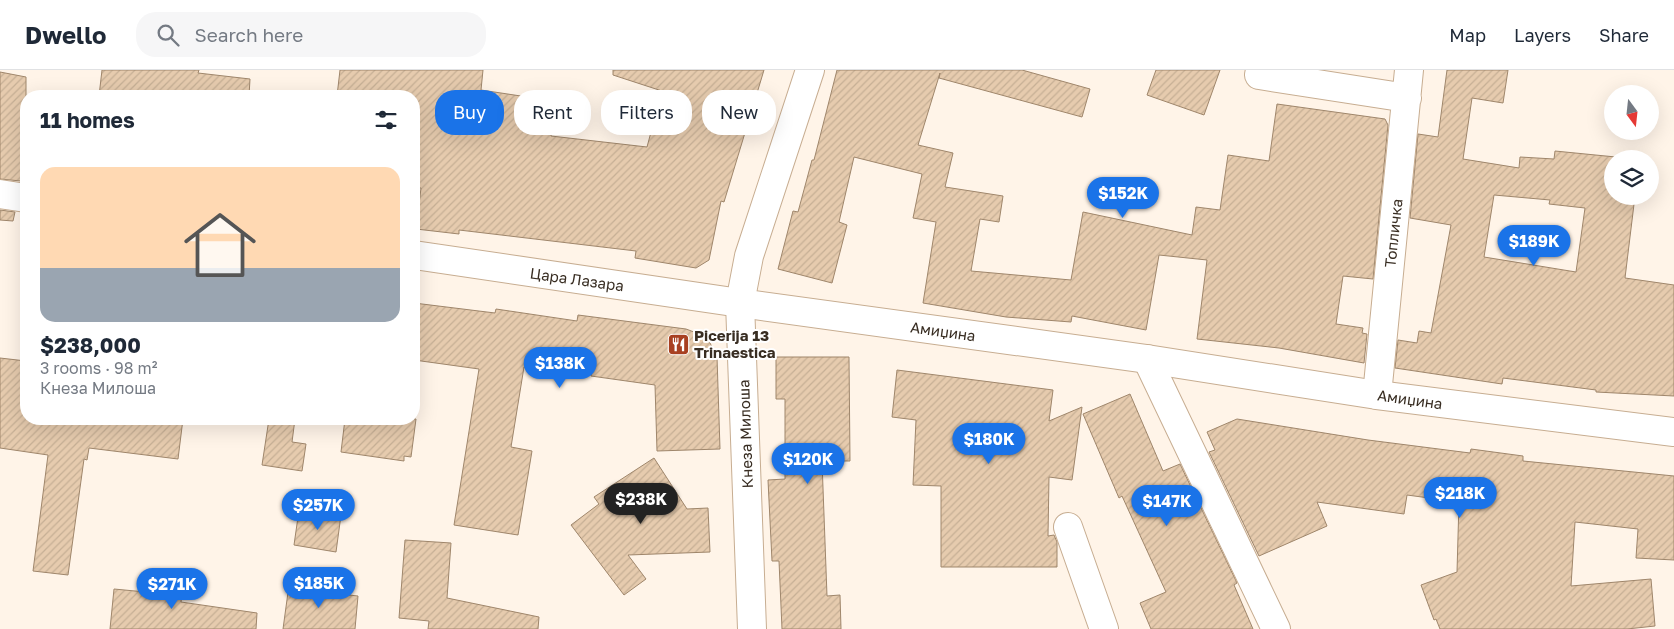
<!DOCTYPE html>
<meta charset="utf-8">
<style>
:root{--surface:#fff;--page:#f6f6f7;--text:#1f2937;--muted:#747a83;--line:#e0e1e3;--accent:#1a73e8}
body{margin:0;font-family:"Golos Text",sans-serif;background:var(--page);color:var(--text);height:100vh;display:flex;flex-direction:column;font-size:19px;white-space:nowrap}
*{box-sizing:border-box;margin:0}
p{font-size:16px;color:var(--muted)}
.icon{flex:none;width:28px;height:28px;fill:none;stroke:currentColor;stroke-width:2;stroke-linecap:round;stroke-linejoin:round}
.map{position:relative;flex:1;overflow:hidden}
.drawer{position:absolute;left:20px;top:20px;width:400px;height:335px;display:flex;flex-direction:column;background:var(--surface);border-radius:20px;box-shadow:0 5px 20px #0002}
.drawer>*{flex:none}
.guide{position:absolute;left:435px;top:20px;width:475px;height:45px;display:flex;gap:10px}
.needle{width:32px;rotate:165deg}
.controls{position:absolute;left:1604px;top:15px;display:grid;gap:10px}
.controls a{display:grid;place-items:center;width:55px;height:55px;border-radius:50%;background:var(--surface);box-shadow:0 5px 20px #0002;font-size:25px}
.price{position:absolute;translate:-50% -42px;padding:0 11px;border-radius:18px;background:var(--accent);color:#fff;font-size:16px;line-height:32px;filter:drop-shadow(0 1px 2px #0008)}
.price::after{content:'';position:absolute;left:50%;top:30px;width:15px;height:11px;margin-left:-8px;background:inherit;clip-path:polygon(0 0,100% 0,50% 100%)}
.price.active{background:#222;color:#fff}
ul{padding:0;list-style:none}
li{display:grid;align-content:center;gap:10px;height:265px;padding:0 20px}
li+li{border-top:1px solid var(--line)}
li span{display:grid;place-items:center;height:155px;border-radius:15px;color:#555}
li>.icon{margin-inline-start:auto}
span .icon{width:90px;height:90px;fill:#fffc;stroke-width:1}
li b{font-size:21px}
h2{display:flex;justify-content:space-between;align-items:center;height:60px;padding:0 20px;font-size:21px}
.pill{padding:0 18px;border-radius:20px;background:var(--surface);box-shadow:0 5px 20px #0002;font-size:18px;line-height:45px}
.pill.active{background:var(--accent);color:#fff}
header{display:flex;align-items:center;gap:30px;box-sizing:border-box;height:70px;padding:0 25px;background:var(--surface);border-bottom:1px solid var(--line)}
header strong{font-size:24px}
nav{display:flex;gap:28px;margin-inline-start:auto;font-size:18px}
.search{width:350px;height:45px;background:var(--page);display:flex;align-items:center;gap:12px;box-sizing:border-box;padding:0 18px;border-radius:20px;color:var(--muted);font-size:19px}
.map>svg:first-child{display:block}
</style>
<header>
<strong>Dwello</strong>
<div class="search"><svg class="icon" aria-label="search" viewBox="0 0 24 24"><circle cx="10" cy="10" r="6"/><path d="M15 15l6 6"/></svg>Search here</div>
<nav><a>Map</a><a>Layers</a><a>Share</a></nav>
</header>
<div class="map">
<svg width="1674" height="559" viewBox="0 0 1674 559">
<defs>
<pattern id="building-hatch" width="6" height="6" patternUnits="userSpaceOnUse" patternTransform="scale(1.25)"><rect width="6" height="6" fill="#e6cbae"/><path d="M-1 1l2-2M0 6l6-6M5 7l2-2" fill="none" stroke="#c6af95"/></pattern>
</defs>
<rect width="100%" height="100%" fill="#fff4e8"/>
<!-- building -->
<path fill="url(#building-hatch)" stroke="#9f866b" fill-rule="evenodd" d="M102,0H199L198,3L250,9L249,26H99Z
M340,0H483L481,20L534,28V33L554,36L551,66L647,77L662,21L613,5V0H764L724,132L721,131L709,190L696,198L635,188L636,181L459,160V164L416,159L421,118H414V26H337Z
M837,0H1022L1090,19L1082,47L939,8L940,3L918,75L953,83L945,117L1003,126L999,152L980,149L971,201L1071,210L1083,142L1192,165L1196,137L1220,140L1228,85L1269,91L1277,34L1385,49L1388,55L1373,209L1343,206L1336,254L1363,258L1362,263L1367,264L1364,293L1279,278L1197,269L1207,190L1159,185L1146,260L1072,246L1071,252L1006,247L923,233L936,152L913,148L922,104L854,87L839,152L847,155L832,213L778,199L793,141L798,142L812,90H814Z
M1156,0H1220L1204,45L1147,25Z
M1447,0H1508L1503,33L1472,28L1463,89L1519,98L1520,87L1554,89L1555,81L1636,89H1612V126H1635L1625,208L1674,215V326L1596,322V320L1503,308L1502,314L1395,298L1398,270L1417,273L1419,261L1431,263L1451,155L1410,148L1418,64L1438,67ZM1494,125L1550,130L1549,134L1585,138L1576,202L1484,187Z
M0,2L26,7V82L21,111L0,109Z
M0,140L15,142L13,151L0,150Z
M414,233L495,243L496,239L577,251L578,245L686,259L702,265L710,273L717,287L720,379L657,381L655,315L591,306L592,298L543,292L542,299L524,297L511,377L532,381L518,465L454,455L479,299L414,290Z
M776,287H849L850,391H822L827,526L840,525L841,559H782L779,491H772L768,410L785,409V329H776Z
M0,288L26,291V349H183L178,389L89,378L87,390L84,389L68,505L33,501L48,385L0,378Z
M897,300L1053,320L1049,351L1082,337L1072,410L1049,407L1048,466L1054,465L1057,472V497H941V416L913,415L916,350L892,347Z
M1130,324L1163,401L1180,394L1237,513L1234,515L1253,559H1151L1140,533L1166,522L1122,426L1119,428L1083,344Z
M269,349H295L292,372L306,374L302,401L262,395Z
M345,349H416L411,387L404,386V391L341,382Z
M1237,349L1368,370L1470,383L1471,379L1523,386V391L1674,406V490L1636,488L1638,459L1575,452L1571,516L1651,509L1655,556L1627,559H1440L1436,549L1434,550L1421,515L1457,502L1459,432L1407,425L1404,444L1317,432L1327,456L1259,486L1209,382L1215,380L1207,362Z
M654,388L687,439L708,438L710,482L628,485L646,509L624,525L571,455L599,434L594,427Z
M299,440L341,445L336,482L294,475Z
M405,470L451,473L447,528L539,547L538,559H428L429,551L399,548Z
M159,501L184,504L181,532L257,543L256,559H110L114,519L156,523Z
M289,515L331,519V523L358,526L355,559H283Z"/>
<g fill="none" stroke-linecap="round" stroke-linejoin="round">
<defs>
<path id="minor" d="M1260,0L1259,5L1407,28
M1147,289L1276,559
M1377,325L1409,0
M1068,457L1104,559
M752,559L740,233L749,186L810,0"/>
<path id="tertiary" d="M0,124L26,128
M414,185L740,233L1147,289L1377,325L1674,362"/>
</defs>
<!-- minor casing -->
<use href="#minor" stroke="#c7ad91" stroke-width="30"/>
<!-- tertiary casing -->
<use href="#tertiary" stroke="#c7ad91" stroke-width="30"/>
<!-- minor -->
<use href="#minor" stroke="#fff" stroke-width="28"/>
<!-- tertiary -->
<use href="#tertiary" stroke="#fff" stroke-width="28"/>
</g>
<!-- icons -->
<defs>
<symbol id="restaurant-square" viewBox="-11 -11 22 22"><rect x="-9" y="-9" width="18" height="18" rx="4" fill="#a84021" stroke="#fff"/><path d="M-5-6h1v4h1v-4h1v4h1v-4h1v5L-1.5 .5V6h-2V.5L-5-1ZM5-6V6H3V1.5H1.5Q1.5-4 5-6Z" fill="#fff"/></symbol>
</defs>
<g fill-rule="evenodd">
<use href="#restaurant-square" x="666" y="262" width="25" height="25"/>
</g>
<g text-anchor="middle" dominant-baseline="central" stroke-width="4" stroke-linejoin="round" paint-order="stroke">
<!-- street labels -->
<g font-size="15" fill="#382d22" stroke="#fff">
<text transform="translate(1393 163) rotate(-84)">Топличка</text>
<text transform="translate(577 209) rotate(8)">Цара Лазара</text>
<text transform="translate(943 261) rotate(8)">Амиџина</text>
<text transform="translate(1410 329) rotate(8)">Амиџина</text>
<text transform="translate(745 364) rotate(-92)">Кнеза Милоша</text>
</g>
<!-- poi labels -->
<g font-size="15" font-weight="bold" fill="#382d22" stroke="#fff" text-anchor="start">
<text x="694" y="265">Picerija 13<tspan x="694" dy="17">Trinaestica</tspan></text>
</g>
</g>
</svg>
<div class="controls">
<a><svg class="needle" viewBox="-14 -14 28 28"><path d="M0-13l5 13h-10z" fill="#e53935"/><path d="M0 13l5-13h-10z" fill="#747a83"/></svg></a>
<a><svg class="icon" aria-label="layers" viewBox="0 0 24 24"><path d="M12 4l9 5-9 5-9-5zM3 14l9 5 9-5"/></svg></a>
</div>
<b class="price" style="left:1123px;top:149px">$152K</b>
<b class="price" style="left:1534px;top:197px">$189K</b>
<b class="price" style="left:560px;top:319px">$138K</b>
<b class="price" style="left:989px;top:395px">$180K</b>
<b class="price" style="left:808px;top:415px">$120K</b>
<b class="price" style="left:1460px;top:449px">$218K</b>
<b class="price active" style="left:641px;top:455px">$238K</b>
<b class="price" style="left:1167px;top:457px">$147K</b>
<b class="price" style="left:318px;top:461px">$257K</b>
<b class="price" style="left:319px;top:539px">$185K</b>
<b class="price" style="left:172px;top:540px">$271K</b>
<div class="guide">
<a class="pill active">Buy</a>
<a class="pill">Rent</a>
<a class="pill">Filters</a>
<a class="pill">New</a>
</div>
<section class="drawer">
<h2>11 homes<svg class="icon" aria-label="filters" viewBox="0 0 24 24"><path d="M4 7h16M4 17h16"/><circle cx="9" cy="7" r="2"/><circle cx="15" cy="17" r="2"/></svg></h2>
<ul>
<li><span style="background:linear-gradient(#ffd9b3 65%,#9aa5b1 0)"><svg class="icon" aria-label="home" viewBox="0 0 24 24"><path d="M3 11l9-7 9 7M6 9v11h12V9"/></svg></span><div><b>$238,000</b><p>3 rooms · 98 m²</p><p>Кнеза Милоша</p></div></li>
</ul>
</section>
</div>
